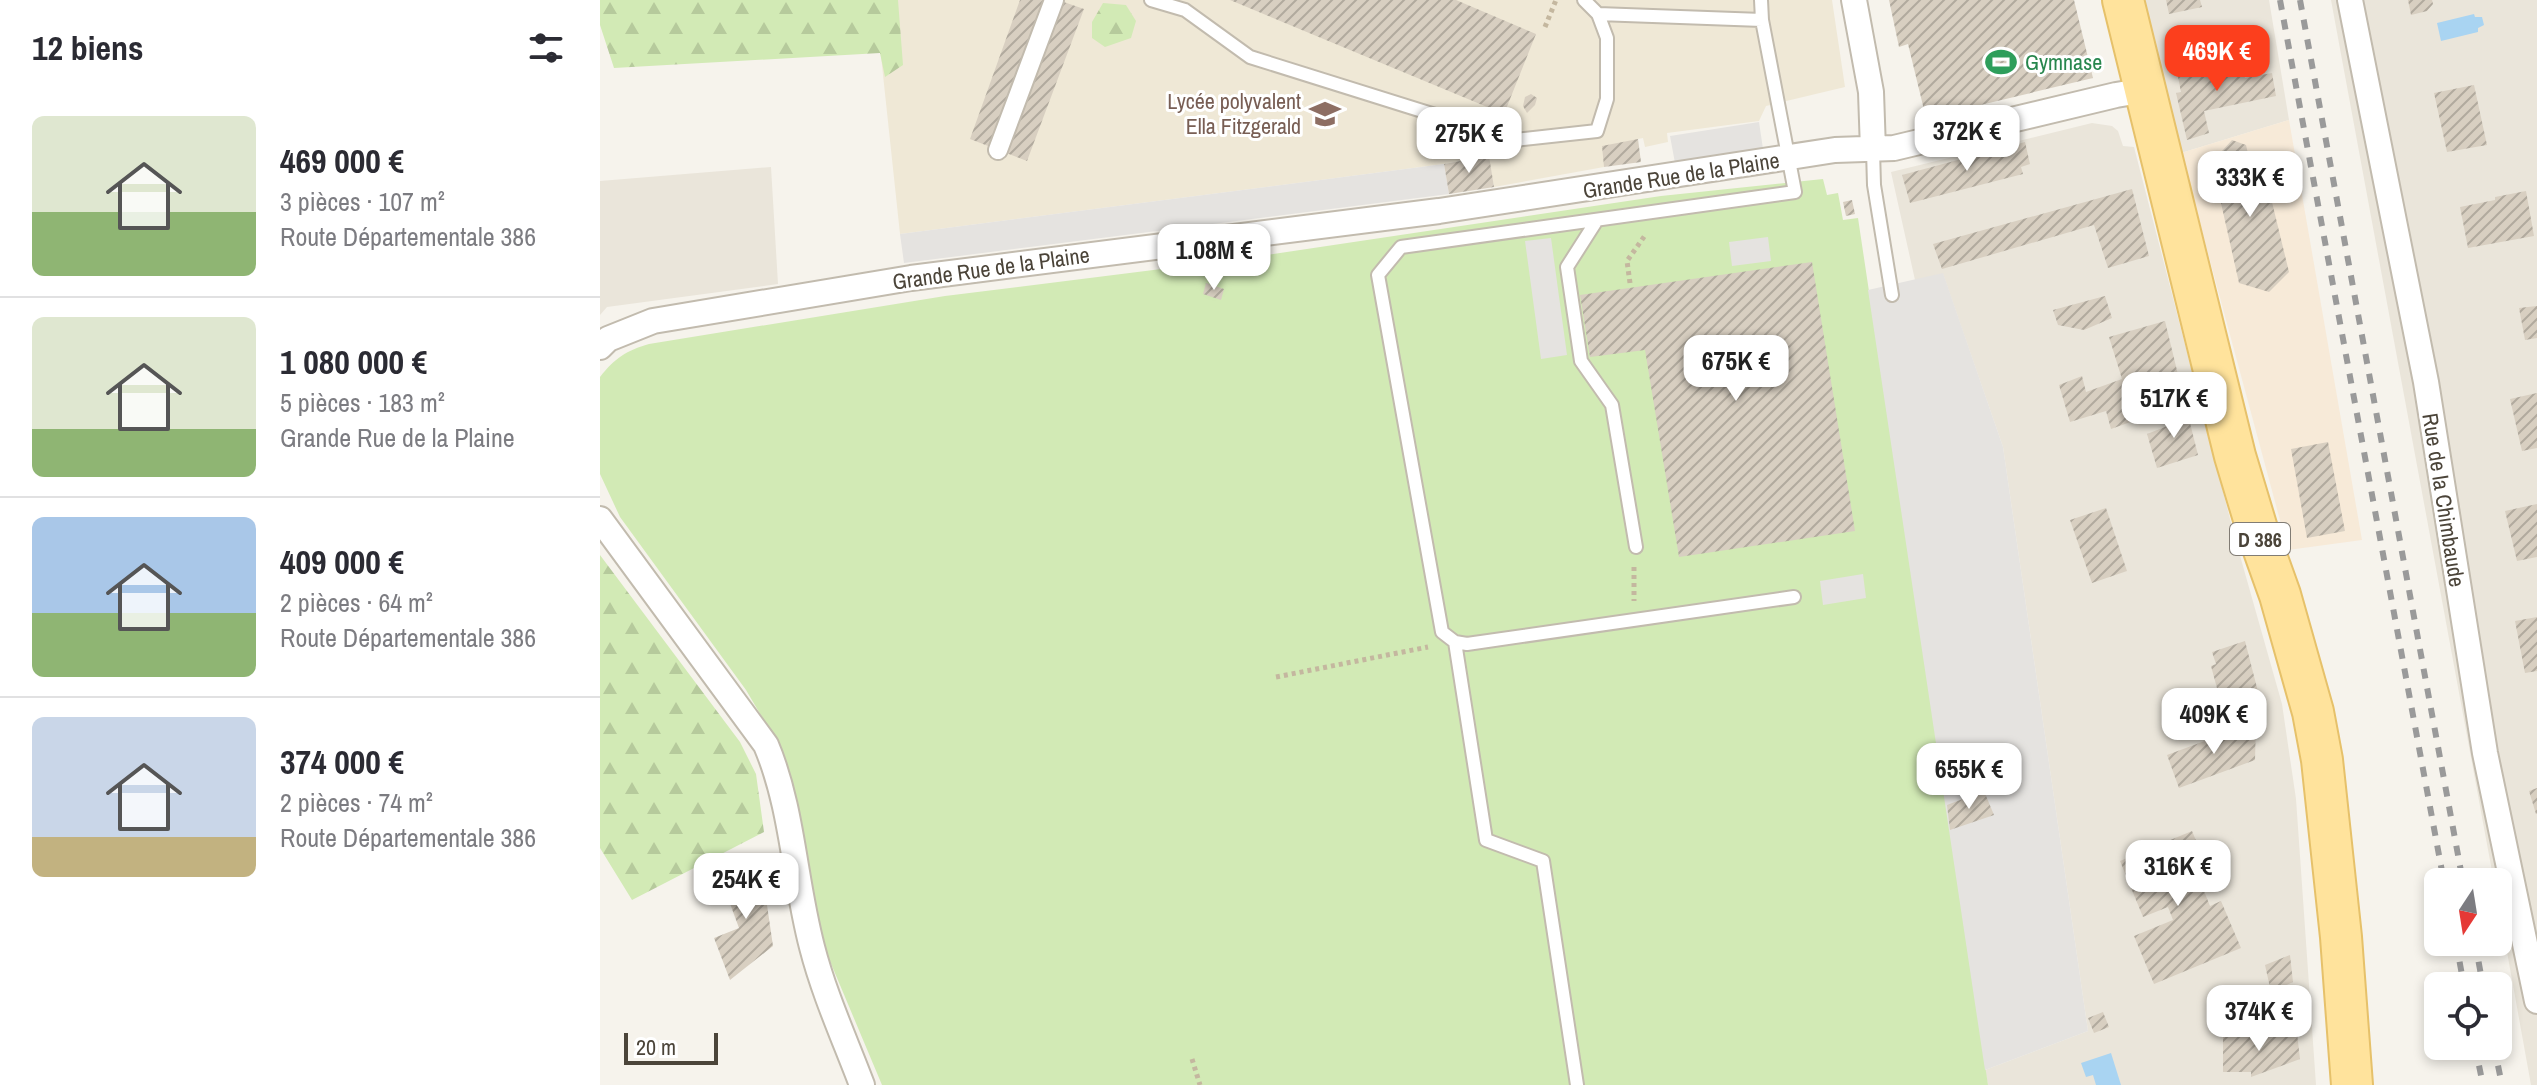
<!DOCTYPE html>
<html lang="fr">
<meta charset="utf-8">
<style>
:root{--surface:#fff;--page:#f7f7f7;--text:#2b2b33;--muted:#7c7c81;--line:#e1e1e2;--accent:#fc3f1d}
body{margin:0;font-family:"Archivo Narrow",sans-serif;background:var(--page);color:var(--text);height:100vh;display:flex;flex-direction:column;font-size:30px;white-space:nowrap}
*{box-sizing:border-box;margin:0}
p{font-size:26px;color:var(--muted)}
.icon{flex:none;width:44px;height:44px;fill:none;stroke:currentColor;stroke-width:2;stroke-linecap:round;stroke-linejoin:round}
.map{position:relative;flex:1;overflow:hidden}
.drawer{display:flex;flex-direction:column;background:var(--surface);width:600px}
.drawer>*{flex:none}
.needle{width:52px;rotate:192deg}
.controls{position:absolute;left:1824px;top:868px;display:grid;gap:16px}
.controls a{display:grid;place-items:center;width:88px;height:88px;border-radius:12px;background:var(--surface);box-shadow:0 4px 12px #0003;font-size:40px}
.scale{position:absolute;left:24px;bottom:20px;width:94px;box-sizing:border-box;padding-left:8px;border:4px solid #4b4439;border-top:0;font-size:22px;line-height:28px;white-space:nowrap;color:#4b4439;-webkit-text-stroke:6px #fff;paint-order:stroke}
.price{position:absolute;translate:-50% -68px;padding:0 18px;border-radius:16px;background:#fff;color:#222;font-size:26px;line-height:52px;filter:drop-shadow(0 2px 4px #0008)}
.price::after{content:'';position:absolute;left:50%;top:48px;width:24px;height:18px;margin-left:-12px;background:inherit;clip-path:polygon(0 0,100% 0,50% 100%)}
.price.active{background:var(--accent);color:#fff}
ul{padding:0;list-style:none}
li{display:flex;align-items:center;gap:24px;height:200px;padding:0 32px}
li+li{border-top:2px solid var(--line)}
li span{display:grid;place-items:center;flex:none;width:224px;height:160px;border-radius:12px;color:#555}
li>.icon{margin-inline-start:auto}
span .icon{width:96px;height:96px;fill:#fffc;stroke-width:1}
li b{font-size:34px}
h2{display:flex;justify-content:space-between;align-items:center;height:96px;padding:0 32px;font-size:34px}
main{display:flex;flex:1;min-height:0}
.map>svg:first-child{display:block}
</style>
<main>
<section class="drawer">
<h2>12 biens<svg class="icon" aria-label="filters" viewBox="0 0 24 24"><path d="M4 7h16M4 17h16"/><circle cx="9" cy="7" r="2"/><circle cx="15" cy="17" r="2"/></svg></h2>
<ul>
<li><span style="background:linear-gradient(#dfe7d0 60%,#8fb573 0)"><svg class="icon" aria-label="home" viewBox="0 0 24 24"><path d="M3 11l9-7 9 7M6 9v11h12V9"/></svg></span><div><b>469 000 €</b><p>3 pièces · 107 m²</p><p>Route Départementale 386</p></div></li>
<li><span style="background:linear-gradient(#dfe7d0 70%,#8fb573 0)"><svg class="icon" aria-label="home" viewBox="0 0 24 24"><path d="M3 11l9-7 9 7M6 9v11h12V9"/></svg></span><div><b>1 080 000 €</b><p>5 pièces · 183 m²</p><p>Grande Rue de la Plaine</p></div></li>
<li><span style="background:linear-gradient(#a9c7e8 60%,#8fb573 0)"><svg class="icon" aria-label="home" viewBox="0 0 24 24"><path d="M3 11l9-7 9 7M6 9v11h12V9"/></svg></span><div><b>409 000 €</b><p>2 pièces · 64 m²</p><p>Route Départementale 386</p></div></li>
<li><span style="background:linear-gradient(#c9d6e8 75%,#c2b280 0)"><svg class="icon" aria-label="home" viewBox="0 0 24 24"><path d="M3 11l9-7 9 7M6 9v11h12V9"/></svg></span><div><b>374 000 €</b><p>2 pièces · 74 m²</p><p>Route Départementale 386</p></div></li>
</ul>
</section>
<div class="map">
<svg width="1937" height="1085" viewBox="0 0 1937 1085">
<defs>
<pattern id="forest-firs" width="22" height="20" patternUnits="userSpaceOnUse" patternTransform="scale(2)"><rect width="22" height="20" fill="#d2eab5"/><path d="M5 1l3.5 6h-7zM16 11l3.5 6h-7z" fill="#b6ca9c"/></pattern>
<pattern id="building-hatch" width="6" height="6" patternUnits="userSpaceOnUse" patternTransform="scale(2)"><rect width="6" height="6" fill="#d8cfc1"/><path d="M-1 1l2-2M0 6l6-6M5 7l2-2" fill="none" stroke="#b1aa9e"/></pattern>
</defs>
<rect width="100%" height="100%" fill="#f6f3ec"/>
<!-- residential -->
<path fill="#eae5da" d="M1543,0H1669L1689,120L1581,153Z
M1731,0H1937V1085H1931L1898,902V882H1894Z
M1492,123L1512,126L1518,131L1523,146L1534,147L1635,538L1682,704L1696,799L1716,1085H1388L1385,1070L1488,1031L1403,447L1343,274L1315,280L1291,172Z
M171,167L178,284L7,307L0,315V181Z"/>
<!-- commercial -->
<path fill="#f7ead8" d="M1689,120L1762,540L1688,550L1581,153Z"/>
<!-- education -->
<path fill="#efe8d6" d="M275,0H1232L1245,87L1166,106L1159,121L1067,133L1068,142L1045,147L1043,138L1038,139L1004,167L894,187L888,156L844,164L300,234Z"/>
<!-- forest -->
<path fill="url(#forest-firs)" d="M0,0H298L303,65L285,77L280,53L14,68L0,25Z
M503,3L526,5L536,21L531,38L505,47L492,38V22Z
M0,555L140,742L156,774L164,832L32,900L0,848Z"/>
<!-- pitch -->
<path fill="#d2eab5" d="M1223,179L1227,195L1238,193L1243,220L1258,218L1388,1085H282L224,947L192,782L176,741L146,690L20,517L0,474V377C14,359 27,350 49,344L345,296L633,260L1061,196Z"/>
<!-- parking -->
<path fill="#e5e3e0" d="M1159,122L1163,149L1075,163L1070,136Z
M844,164L849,194L304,263L300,234Z
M1168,237L1171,261L1132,266L1129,242Z
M951,238L967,355L941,359L925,241Z
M1343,273L1403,447L1488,1031L1385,1070L1268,290Z
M1263,574L1266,598L1223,605L1220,581Z"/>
<!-- water -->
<path fill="#a9d4f2" d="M1874,14L1875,17H1882L1884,25L1878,28V32L1841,41L1837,23Z
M1511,1053L1521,1085H1496L1493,1075L1486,1077L1481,1063Z"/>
<!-- building -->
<path fill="url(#building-hatch)" d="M420,0H458L484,9L427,161L370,139Z
M630,0H856L936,34L904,114Z
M1289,0H1474L1493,78L1326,118L1308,44L1299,47Z
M1566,0H1600L1602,7L1569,14Z
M1808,0H1832L1833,4L1827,11L1811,15Z
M1641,62L1645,78L1672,73L1676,96L1604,111L1609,133L1587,140L1576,93L1581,92L1577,72Z
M1874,85L1887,145L1847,152L1834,93Z
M931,94L937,98L935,105L927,113L923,106L925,97Z
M1038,139L1041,162L1004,167L1002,146Z
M1632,140L1646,145L1649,158L1662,161L1689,272L1669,292L1639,283L1614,172L1624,162L1622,151Z
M1425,142L1430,164L1421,167L1423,174L1310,203L1302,175Z
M889,156L894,187L849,194L844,164Z
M1532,189L1549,256L1508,268L1494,225L1342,269L1333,244Z
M1926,191L1934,236L1868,248L1860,207L1895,200V197Z
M1252,200L1255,214L1246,216L1243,202Z
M1212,262L1255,531L1079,557L1045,350L990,357L980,295Z
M606,283L624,289L621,300L603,294Z
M1505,296L1512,318L1484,330L1458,325L1453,310Z
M1937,306V338L1925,340L1919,308Z
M1565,321L1581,387L1530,403L1536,420L1511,429L1506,411L1470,422L1459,385L1482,376L1486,392L1522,379L1509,337Z
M1937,393V448L1922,451L1910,399Z
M1586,407L1598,455L1557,468L1547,434L1570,425L1568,413Z
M1728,442L1745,531L1707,538L1691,449Z
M1937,504V557L1917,561L1905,511Z
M1506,508L1527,571L1492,583L1470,520Z
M1937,617V671L1925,673L1915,621Z
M1645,641L1664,715L1628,729L1611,666L1616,664L1612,652Z
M1656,722L1655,760L1579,788L1567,755Z
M1937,788V814H1936L1929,791Z
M1384,791L1394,815L1350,830L1347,805Z
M1592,831L1615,886L1604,891L1610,906L1621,901L1641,948L1554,984L1534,936L1573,920L1568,907L1543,917L1520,861Z
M161,864L173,946L130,980L114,938L139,928L121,879Z
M1690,955L1693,982L1671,992L1665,965Z
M1503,1012L1509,1027L1494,1033L1488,1018Z
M1697,1033L1700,1059L1651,1077V1072H1623V1037Z"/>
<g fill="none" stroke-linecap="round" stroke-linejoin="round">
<defs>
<path id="service" d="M551,0L585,10L650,57L915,140L997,131L1007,99V38L998,14L984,0
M1161,0L1162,20L1195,192L801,247L778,275L842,632L855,642L867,644L1194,597
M998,14L1162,20
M1273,150L1274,185L1292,295
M997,220L967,267L981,361L1012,405L1036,547
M855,642L886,840L943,861L977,1085"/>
<path id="pedestrian" d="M398,150L454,0"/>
<path id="minor" d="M1254,0L1271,92L1273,150
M1750,0L1826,382L1885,753L1937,1001
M0,347L8,339L53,321L311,278L839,211L1235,150L1294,148L1516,95L1546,90
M0,519L166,745C193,809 194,879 212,947C224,994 245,1040 262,1085"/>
<path id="primary" d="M1523,0L1635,456L1660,539L1680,595L1713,712L1722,760L1741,937L1752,1085"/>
</defs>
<!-- service casing -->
<use href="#service" stroke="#c2bbae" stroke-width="16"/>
<!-- pedestrian casing -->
<use href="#pedestrian" stroke="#c2bbae" stroke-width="22"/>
<!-- minor casing -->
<use href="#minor" stroke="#c2bbae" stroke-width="28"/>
<!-- primary casing -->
<use href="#primary" stroke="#e6c16a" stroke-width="44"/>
<!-- path -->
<path stroke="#c4b79f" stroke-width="5" stroke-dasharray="4 4" stroke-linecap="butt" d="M945,27L956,0
M1030,283L1027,261L1046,234
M1034,567V601
M676,677L828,647
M592,1059L600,1085"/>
<!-- service -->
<use href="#service" stroke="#fff" stroke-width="12"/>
<!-- pedestrian -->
<use href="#pedestrian" stroke="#fff" stroke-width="18"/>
<!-- minor -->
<use href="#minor" stroke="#fff" stroke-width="24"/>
<!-- primary -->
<use href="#primary" stroke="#ffe39c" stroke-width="40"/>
<!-- rail -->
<path stroke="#9a9a9a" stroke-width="6" stroke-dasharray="10 10" stroke-linecap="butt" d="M1680,0L1844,882
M1700,0L1863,882
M1856,942L1864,986
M1875,942L1883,986
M1875,1046L1883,1085
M1894,1046L1902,1085"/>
</g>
<!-- icons -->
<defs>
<symbol id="stadium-bare" viewBox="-9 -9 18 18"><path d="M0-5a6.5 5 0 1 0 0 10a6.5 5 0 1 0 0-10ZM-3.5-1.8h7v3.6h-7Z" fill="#2e9e5b" stroke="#fff" stroke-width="2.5" paint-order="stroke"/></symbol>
<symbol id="school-bare" viewBox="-9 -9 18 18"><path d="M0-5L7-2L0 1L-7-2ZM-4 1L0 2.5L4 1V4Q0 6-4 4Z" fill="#8d6e63" stroke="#fff" stroke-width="2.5" paint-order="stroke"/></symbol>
</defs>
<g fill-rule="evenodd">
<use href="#stadium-bare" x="1379" y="40" width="44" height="44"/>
<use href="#school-bare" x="703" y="92" width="44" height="44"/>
</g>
<g text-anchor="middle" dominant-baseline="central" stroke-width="6" stroke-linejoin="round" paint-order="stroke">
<!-- shield labels -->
<rect fill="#fff" stroke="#817c74" stroke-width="2" x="1630" y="523" width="60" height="32" rx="6"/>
<g font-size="20" font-weight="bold" fill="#4b4439">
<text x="1660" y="539">D 386</text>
</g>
<!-- leisure labels -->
<g font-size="22" fill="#27864d" stroke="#fff" text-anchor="start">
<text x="1425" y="62">Gymnase</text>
</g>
<!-- education labels -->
<g font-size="22" fill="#785e54" stroke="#fff" text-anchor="end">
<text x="701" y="101">Lycée polyvalent<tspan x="701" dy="25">Ella Fitzgerald</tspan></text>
</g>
<!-- street labels -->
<g font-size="22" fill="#4b4439" stroke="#fff">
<text transform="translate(1081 175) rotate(-9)">Grande Rue de la Plaine</text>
<text transform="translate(391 268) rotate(-8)">Grande Rue de la Plaine</text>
<text transform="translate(1844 500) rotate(81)">Rue de la Chimbaude</text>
</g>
</g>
</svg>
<div class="controls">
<a><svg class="needle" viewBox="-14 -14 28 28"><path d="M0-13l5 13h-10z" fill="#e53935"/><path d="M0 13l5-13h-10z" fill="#7c7c81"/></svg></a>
<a><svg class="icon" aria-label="locate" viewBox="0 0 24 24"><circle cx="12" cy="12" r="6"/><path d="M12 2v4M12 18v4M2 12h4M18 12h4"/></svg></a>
</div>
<div class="scale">20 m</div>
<b class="price active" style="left:1617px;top:93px">469K €</b>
<b class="price" style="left:1367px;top:173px">372K €</b>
<b class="price" style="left:869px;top:175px">275K €</b>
<b class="price" style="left:1650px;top:219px">333K €</b>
<b class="price" style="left:614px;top:292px">1.08M €</b>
<b class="price" style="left:1136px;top:403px">675K €</b>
<b class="price" style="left:1574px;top:440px">517K €</b>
<b class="price" style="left:1614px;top:756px">409K €</b>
<b class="price" style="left:1369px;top:811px">655K €</b>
<b class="price" style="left:1578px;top:908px">316K €</b>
<b class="price" style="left:146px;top:921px">254K €</b>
<b class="price" style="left:1659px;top:1053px">374K €</b>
</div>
</main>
